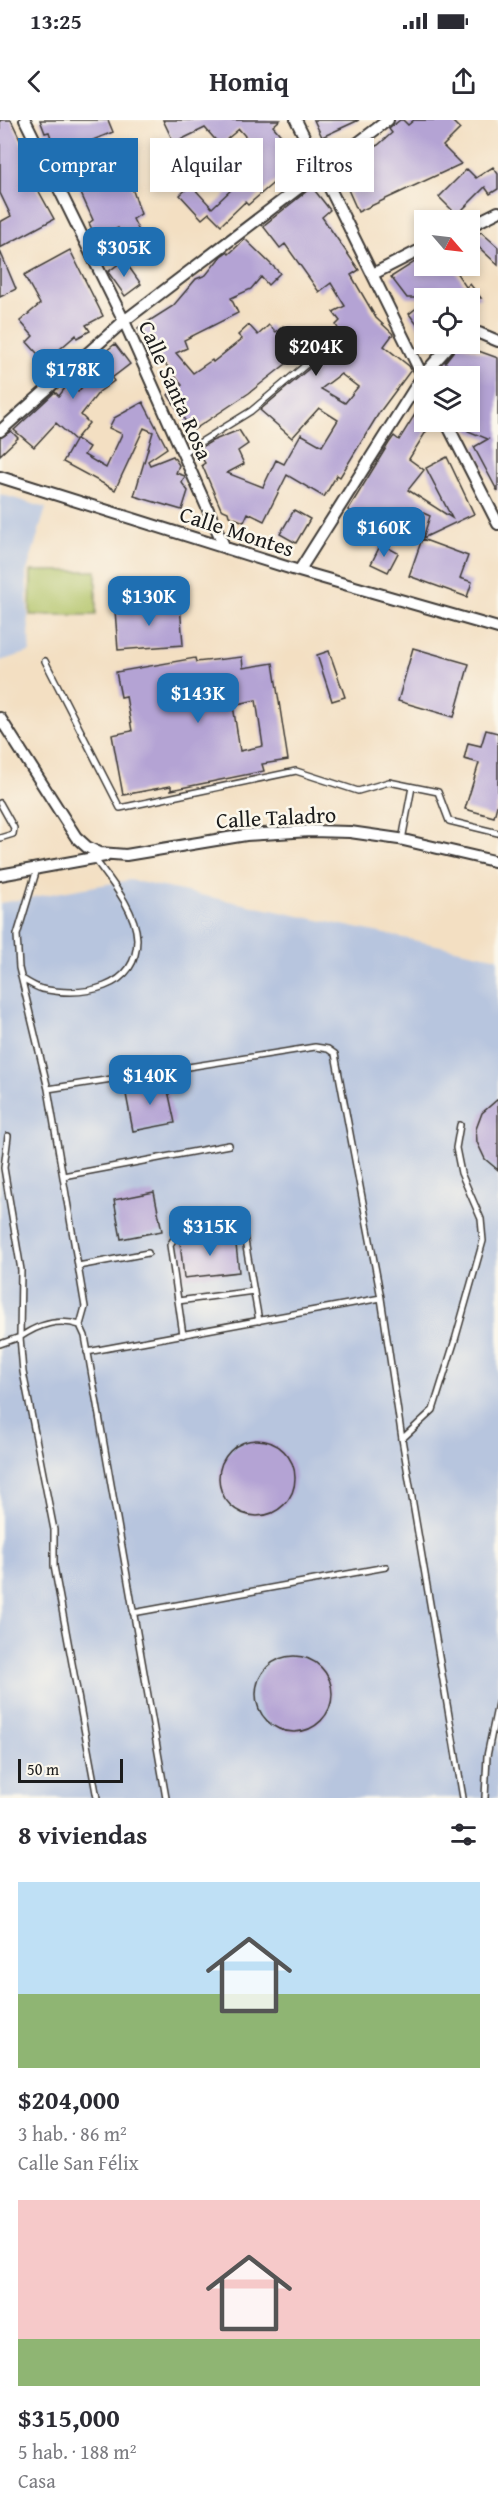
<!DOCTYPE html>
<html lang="es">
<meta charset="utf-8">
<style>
:root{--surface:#fff;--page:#f7f7f7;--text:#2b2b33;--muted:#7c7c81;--accent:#1f6fb2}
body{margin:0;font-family:"Gentium Book Plus",serif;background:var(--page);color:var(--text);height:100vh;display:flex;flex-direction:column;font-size:22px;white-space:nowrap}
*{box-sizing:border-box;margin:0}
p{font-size:20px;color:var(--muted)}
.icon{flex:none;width:33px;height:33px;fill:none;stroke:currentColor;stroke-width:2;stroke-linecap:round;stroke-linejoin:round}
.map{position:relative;height:1678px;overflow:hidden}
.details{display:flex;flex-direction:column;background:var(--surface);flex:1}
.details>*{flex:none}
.guide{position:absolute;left:18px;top:18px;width:462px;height:54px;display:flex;gap:12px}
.needle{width:39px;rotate:118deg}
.tools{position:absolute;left:414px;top:90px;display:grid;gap:12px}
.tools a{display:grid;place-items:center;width:66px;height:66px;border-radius:0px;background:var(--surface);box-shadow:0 3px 9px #0003;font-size:30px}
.scale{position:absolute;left:18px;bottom:15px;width:105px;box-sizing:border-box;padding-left:6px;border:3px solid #1c1c1c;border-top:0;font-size:16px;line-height:21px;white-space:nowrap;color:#1c1c1c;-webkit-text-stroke:4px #fbf7ec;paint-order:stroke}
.price{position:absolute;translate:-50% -51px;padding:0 14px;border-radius:12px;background:var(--accent);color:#fff;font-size:20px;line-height:39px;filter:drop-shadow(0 2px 3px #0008)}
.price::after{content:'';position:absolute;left:50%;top:36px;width:18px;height:14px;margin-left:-9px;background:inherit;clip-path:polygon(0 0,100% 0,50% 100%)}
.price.current{background:#222;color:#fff}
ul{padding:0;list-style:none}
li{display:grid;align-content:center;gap:12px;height:318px;padding:0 18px}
li span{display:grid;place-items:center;height:186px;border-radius:0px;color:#555}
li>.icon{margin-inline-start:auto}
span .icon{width:108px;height:108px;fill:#fffc;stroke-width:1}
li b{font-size:26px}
h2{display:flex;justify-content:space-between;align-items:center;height:72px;padding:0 18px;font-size:26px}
.chip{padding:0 21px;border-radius:0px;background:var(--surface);box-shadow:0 3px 9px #0003;font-size:21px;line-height:54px}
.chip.current{background:var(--accent);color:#fff}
.status{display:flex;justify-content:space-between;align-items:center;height:42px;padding:0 30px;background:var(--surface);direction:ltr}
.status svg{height:16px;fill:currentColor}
header{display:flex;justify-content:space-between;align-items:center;height:78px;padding:0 18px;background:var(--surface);font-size:27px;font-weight:600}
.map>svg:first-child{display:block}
</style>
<div class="status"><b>13:25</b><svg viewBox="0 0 49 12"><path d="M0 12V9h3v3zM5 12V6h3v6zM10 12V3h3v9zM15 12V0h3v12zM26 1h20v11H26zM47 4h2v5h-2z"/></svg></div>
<header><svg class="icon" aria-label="back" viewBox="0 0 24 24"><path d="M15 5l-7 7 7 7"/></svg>Homiq<svg class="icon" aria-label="share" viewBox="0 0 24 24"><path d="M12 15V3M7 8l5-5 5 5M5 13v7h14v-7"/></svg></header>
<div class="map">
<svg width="498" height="1678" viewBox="0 0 498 1678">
<rect width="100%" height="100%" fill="#fbf7ec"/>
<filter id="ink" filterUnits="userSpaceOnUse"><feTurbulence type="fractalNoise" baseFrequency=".0167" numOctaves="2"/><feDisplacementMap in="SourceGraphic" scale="12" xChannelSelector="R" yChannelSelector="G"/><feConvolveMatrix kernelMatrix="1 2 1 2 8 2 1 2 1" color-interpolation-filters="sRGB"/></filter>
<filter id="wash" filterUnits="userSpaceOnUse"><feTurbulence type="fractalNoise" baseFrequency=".008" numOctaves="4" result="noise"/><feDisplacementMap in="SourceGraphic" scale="24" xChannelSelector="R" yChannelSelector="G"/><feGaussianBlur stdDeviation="1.35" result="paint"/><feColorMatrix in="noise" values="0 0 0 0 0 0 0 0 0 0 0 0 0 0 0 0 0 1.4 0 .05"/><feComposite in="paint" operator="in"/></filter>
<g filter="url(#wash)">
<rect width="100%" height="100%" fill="#f3dfc2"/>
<!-- industrial -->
<path fill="#b7c5de" d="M0,374L46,388L26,454L30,532L0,541Z
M130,760L498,838V1678H0V783Z"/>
<!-- green -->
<path fill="#b1c366" stroke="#667041" stroke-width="1.5" d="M31,451H96V495H30Z"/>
<g id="blocks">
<!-- building -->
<path fill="#b4a3d4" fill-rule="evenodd" d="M0,0H11L41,63L36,66L54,99L0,128V102L11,96L0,73Z
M40,0H108L113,12L93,20L97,34L61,47L49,12L45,13Z
M163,0H280L273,6L301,39L248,85L245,82L221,105L209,93L202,99L180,75L191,65L212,88L233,68L229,64L239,55L233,49L256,29L239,9L220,25L205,8L174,23Z
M314,0H359L322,17Z
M400,0H403L408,5L414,0H451L460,9L443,26L461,44L358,92L338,47L351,37L378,25L392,13L389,9Z
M126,47L134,64L131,65L141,94L133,99L147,127L132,134L118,108L97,120L89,103L93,100L79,69Z
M493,47L498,54V69L490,74L485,67L457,95L439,77L467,49L476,58Z
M312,67L330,90L322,97L359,150L351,155L376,198L393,214L384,226L409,246L411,250L379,293L340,357L337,355L324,377L287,355L264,401L248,393L244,402L229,396L228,392L221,389L202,345L205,343L197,330L212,321L239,310L248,324L238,331L244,344L227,353L263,367L276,340L284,344L301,314L322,326L338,300L319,288L292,318L260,290L312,246L313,242L309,238L299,244L309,233L315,239L324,233L329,239L348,226L336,205L340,201L333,192L345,186L331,163L319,172L285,124L280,128L263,106ZM341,254L358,267L345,283L321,269Z
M481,112L498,127V145L470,119Z
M245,119L280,153L268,165L261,157L251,169L231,178L238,193L184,220L187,228L176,233L193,253L212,240L213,242L242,219L238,215L249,205L258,215L269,205L276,212L283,206L305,229L249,273L192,311L168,275L182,265L156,232L154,233L138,208L173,186L196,159L206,155L221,136L227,132L229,134Z
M70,130L103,196L86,205L90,211L77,218L76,215L45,242L27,222L33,216L20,201L40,184L24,155Z
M0,131L16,169L0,177Z
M424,136V146H452L466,167L470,164L481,178H407L391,157Z
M124,140L141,164L125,176L108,152Z
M424,182V214L409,194Z
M115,224L130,244L112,258L114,261L99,272L81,295L89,303L75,320L56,303L34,327L14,310L55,272L59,276L68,264L78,272L90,257L83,249Z
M459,224L498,238V372L474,327L488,319L468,311L463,302H470V256H456L445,242Z
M143,282L167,328L148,341L150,345L173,336L179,345L176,353L185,356L182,363L188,371L182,390L134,376L153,312L144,308L115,370L63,342L76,319L89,327L84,335L106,348L122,314L109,308L114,298Z
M417,291L424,295V302H432L409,339L424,350L408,370L452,398L426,348L447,337L474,394L423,418L430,396L419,391L417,394L408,388L390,417L348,390L389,323L394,316L399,320Z
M11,311L18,318L0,335V318Z
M294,390L310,399L296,423L280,414Z
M422,419L468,436L460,458L472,462L467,477L409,456Z
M381,424L398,433L388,452L371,444Z
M180,485L183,525L118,530L115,490Z
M413,528L469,544L454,597L398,581Z
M329,531L345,577L332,581L317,535Z
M242,537L243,548L273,543L288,640L262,644L264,651L171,670V666L123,675L112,615L132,611L126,576L121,577L116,552L195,538L196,542ZM256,580L263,626L240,631L233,585Z
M486,610L498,613V682L494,697L465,689L479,643L464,639L468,623L481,626Z
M166,961L175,1003L133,1011L125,969Z
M498,979V1050L485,1039L477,1022L476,1009L482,993Z
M154,1072L162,1111L121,1119L114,1080Z
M235,1116L239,1152L184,1158L180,1122Z
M219 1358a38 38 0 1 1 76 0a38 38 0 1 1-76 0Z
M256 1574a38 38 0 1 1 76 0a38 38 0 1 1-76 0Z"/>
</g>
</g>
<g filter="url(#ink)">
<use href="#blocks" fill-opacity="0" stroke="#3c3935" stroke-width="1.5"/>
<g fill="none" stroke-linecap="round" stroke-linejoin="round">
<defs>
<path id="service" d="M183,333L251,291L308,243
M45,541L120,688L296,651L358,671L389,662L438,672L449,701L498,713
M0,683L14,708L13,714L0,718
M402,720L412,667
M37,749L17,815L19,848L48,969L85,1187L80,1205
M22,859C28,862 35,867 42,869C82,877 137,870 137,819C136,790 110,760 94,738
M48,969L315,927L328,929L335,934L381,1178L402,1319L463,1678
M8,1016L4,1048L21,1150L20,1217C39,1204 58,1198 80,1205L85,1216L166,1678
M63,1056L229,1025
M78,1146L148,1133
M178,1181L254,1171
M183,1215L170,1125L175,1117L237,1109L244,1115L259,1201
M0,1224L20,1217L23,1252L54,1410V1446L97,1678
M87,1232L381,1178
M402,1319L433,1290L455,1220L483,1121L481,1099L461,1053L456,1028L460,1005
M133,1493L386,1447
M485,1678L487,1636L498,1583"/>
<path id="minor" d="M25,0L124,201L225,428
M296,0L424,259
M470,106L498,92
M373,154L424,128
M470,213H479L498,221
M446,302L498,404
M0,311L124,201L388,0
M0,357L299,451L498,508
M299,451L423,255L451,224
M0,598L76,717L87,727L100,733L126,735L246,715L310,711L350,712L399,719L498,742
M0,755L105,736"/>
</defs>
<!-- service casing -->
<use href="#service" stroke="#3c3935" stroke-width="8"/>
<!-- minor casing -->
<use href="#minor" stroke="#3c3935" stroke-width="14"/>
<!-- service -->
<use href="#service" stroke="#fff" stroke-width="5"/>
<!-- minor -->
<use href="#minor" stroke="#fff" stroke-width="10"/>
</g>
</g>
<g text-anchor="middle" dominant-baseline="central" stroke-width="5" stroke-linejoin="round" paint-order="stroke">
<!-- street labels -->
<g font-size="22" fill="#1c1c1c" stroke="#fbf7ec">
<text transform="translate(176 270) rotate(66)">Calle Santa Rosa</text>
<text transform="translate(237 411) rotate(18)">Calle Montes</text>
<text transform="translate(276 697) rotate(-3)">Calle Taladro</text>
</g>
</g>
</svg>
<div class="tools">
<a><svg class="needle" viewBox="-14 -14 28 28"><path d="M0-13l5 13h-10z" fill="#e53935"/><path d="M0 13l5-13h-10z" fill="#7c7c81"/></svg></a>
<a><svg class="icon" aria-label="locate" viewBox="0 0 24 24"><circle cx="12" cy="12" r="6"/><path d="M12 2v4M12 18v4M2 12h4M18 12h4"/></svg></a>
<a><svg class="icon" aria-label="layers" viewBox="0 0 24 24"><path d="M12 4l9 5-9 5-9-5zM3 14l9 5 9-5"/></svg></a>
</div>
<div class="scale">50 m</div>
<b class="price" style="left:124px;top:158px">$305K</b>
<b class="price current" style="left:316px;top:257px">$204K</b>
<b class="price" style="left:73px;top:280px">$178K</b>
<b class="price" style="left:384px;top:438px">$160K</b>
<b class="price" style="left:149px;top:507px">$130K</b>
<b class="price" style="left:198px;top:604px">$143K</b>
<b class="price" style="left:150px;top:986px">$140K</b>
<b class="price" style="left:210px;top:1137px">$315K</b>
<div class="guide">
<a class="chip current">Comprar</a>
<a class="chip">Alquilar</a>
<a class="chip">Filtros</a>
</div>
</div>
<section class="details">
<h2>8 viviendas<svg class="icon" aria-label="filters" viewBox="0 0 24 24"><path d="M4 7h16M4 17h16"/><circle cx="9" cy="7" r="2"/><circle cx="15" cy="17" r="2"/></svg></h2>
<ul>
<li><span style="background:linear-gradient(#bfe0f5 60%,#8fb573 0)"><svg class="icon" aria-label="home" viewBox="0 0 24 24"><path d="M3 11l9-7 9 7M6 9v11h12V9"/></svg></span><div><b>$204,000</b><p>3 hab. · 86 m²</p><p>Calle San Félix</p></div></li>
<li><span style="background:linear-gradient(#f6c9c9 75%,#8fb573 0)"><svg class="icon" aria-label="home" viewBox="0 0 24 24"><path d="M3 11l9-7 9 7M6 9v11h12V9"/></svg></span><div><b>$315,000</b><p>5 hab. · 188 m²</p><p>Casa</p></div></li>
</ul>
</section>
